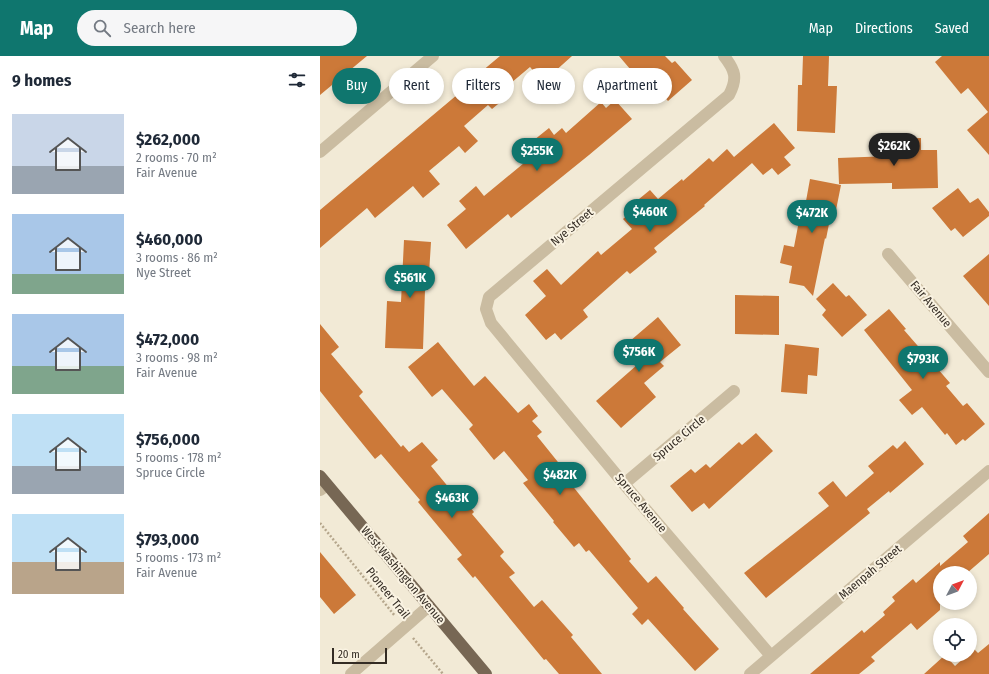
<!DOCTYPE html>
<meta charset="utf-8">
<style>
:root{--surface:#fff;--page:#f6f6f7;--text:#1f2937;--muted:#747a83;--accent:#0f766e}
body{margin:0;font-family:"Fira Sans Condensed",sans-serif;background:var(--page);color:var(--text);height:100vh;display:flex;flex-direction:column;font-size:15px;white-space:nowrap}
*{box-sizing:border-box;margin:0}
p{font-size:13px;color:var(--muted)}
.icon{flex:none;width:22px;height:22px;fill:none;stroke:currentColor;stroke-width:2;stroke-linecap:round;stroke-linejoin:round}
.map{position:relative;flex:1;overflow:hidden}
.side{display:flex;flex-direction:column;background:var(--surface);width:320px}
.side>*{flex:none}
.top-card{position:absolute;left:12px;top:12px;width:380px;height:36px;display:flex;gap:8px}
.needle{width:26px;rotate:49deg}
.controls{position:absolute;left:613px;top:510px;display:grid;gap:8px}
.controls a{display:grid;place-items:center;width:44px;height:44px;border-radius:50%;background:var(--surface);box-shadow:0 2px 6px #0003;font-size:20px}
.scale{position:absolute;left:12px;bottom:10px;width:55px;box-sizing:border-box;padding-left:4px;border:2px solid #342c24;border-top:0;font-size:11px;line-height:14px;white-space:nowrap;color:#342c24;-webkit-text-stroke:3px #faf3e2;paint-order:stroke}
.price{position:absolute;translate:-50% -34px;padding:0 9px;border-radius:14px;background:var(--accent);color:#fff;font-size:13px;line-height:26px;filter:drop-shadow(0 1px 2px #0008)}
.price::after{content:'';position:absolute;left:50%;top:24px;width:12px;height:9px;margin-left:-6px;background:inherit;clip-path:polygon(0 0,100% 0,50% 100%)}
.price.current{background:#222;color:#fff}
ul{padding:0;list-style:none}
li{display:flex;align-items:center;gap:12px;height:100px;padding:0 12px}
li span{display:grid;place-items:center;flex:none;width:112px;height:80px;border-radius:0px;color:#555}
li>.icon{margin-inline-start:auto}
span .icon{width:48px;height:48px;fill:#fffc;stroke-width:1}
li b{font-size:17px}
h2{display:flex;justify-content:space-between;align-items:center;height:48px;padding:0 12px;font-size:17px}
.pill{padding:0 14px;border-radius:18px;background:var(--surface);box-shadow:0 2px 6px #0003;font-size:14px;line-height:36px}
.pill.current{background:var(--accent);color:#fff}
header{display:flex;align-items:center;gap:24px;box-sizing:border-box;height:56px;padding:0 20px;background:var(--accent);color:#fff}
header strong{font-size:19px}
nav{display:flex;gap:22px;margin-inline-start:auto;font-size:14px}
.search{width:280px;height:36px;background:var(--page);display:flex;align-items:center;gap:10px;box-sizing:border-box;padding:0 14px;border-radius:22px;color:var(--muted);font-size:15px}
main{display:flex;flex:1;min-height:0}
.map>svg:first-child{display:block}
</style>
<header>
<strong>Map</strong>
<div class="search"><svg class="icon" aria-label="search" viewBox="0 0 24 24"><circle cx="10" cy="10" r="6"/><path d="M15 15l6 6"/></svg>Search here</div>
<nav><a>Map</a><a>Directions</a><a>Saved</a></nav>
</header>
<main>
<section class="side">
<h2>9 homes<svg class="icon" aria-label="filters" viewBox="0 0 24 24"><path d="M4 7h16M4 17h16"/><circle cx="9" cy="7" r="2"/><circle cx="15" cy="17" r="2"/></svg></h2>
<ul>
<li><span style="background:linear-gradient(#c9d6e8 65%,#9aa5b1 0)"><svg class="icon" aria-label="home" viewBox="0 0 24 24"><path d="M3 11l9-7 9 7M6 9v11h12V9"/></svg></span><div><b>$262,000</b><p>2 rooms · 70 m²</p><p>Fair Avenue</p></div></li>
<li><span style="background:linear-gradient(#a9c7e8 75%,#7fa58c 0)"><svg class="icon" aria-label="home" viewBox="0 0 24 24"><path d="M3 11l9-7 9 7M6 9v11h12V9"/></svg></span><div><b>$460,000</b><p>3 rooms · 86 m²</p><p>Nye Street</p></div></li>
<li><span style="background:linear-gradient(#a9c7e8 65%,#7fa58c 0)"><svg class="icon" aria-label="home" viewBox="0 0 24 24"><path d="M3 11l9-7 9 7M6 9v11h12V9"/></svg></span><div><b>$472,000</b><p>3 rooms · 98 m²</p><p>Fair Avenue</p></div></li>
<li><span style="background:linear-gradient(#bfe0f5 65%,#9aa5b1 0)"><svg class="icon" aria-label="home" viewBox="0 0 24 24"><path d="M3 11l9-7 9 7M6 9v11h12V9"/></svg></span><div><b>$756,000</b><p>5 rooms · 178 m²</p><p>Spruce Circle</p></div></li>
<li><span style="background:linear-gradient(#bfe0f5 60%,#b9a48a 0)"><svg class="icon" aria-label="home" viewBox="0 0 24 24"><path d="M3 11l9-7 9 7M6 9v11h12V9"/></svg></span><div><b>$793,000</b><p>5 rooms · 173 m²</p><p>Fair Avenue</p></div></li>
</ul>
</section>
<div class="map">
<svg width="669" height="618" viewBox="0 0 669 618">
<rect width="100%" height="100%" fill="#f2ead6"/>
<!-- building -->
<path fill="#cc7939" d="M0,0H47L0,39Z
M180,0H252L223,26L210,11L178,38L183,44L172,53L168,49L144,70L158,85L145,97L139,90L109,115L120,128L103,142L93,130L55,162L47,152L0,192V154L150,28L149,26Z
M299,0H345L352,7L355,5L372,24L348,45L339,35L333,40Z
M483,0H509L508,30H517L515,77L477,75L478,29H482Z
M622,0H669V99L647,74L668,56L648,32L641,38L615,6Z
M295,44L312,63L269,99L191,162L188,158L146,193L127,169L146,153L139,145L156,130L164,140L221,93L214,84L229,72L234,79L242,72L246,77L281,46L286,52Z
M454,67L475,92L464,101L471,109L458,119L452,112L443,119L432,107L384,149L385,150L334,192L337,196L310,218L307,215L263,254L268,261L241,284L235,277L226,284L205,259L226,240L213,225L227,213L241,229L278,195L281,199L312,173L303,163L322,147L319,143L330,134L338,143L362,123L363,125L389,102L393,106L407,93L414,101Z
M601,82V94H617L618,132L572,133V127L519,128L518,102L571,100V83Z
M490,123L521,129L514,164L510,163L506,183L505,182L493,240L484,230L469,227L472,210L460,207L464,189L474,191L483,144L486,145Z
M638,132L650,147L658,142L669,156V160L643,181L635,172L631,175L612,152Z
M84,184L111,186L108,234H105L103,293L65,292L67,245L81,246Z
M669,198V250L643,220Z
M513,227L526,241L529,239L547,259L522,281L502,259L506,254L496,243Z
M415,239L459,240V279L415,278Z
M569,253L586,273L584,274L630,327L626,330L643,350L647,347L665,368L645,385L643,383L636,389L627,377L625,379L602,351L592,359L579,344L592,334L544,274Z
M338,261L361,289L340,306L344,310L324,327L336,341L301,372L276,345L317,309L308,298L315,292L310,285Z
M0,268L19,291L11,298L43,336L39,340L81,391L83,389L89,396L102,386L118,404L111,410L130,433L133,431L154,456L152,458L184,496L180,500L195,517L189,521L214,551L222,544L253,579L251,581L282,618H239L226,603L224,604L155,520L153,522L137,503L142,499L98,446L100,444L61,398L55,403L24,365L0,335Z
M118,286L154,330L165,320L198,357L209,348L218,360L212,365L222,376L217,380L250,421L247,423L311,503L309,505L328,527L336,520L364,552L363,553L399,593L375,615L328,563L322,569L312,558L318,552L269,494L266,496L259,487L254,491L233,466L234,465L203,427L208,424L184,395L174,404L149,373L153,369L122,333L112,341L88,311Z
M465,288L499,292L497,320L488,319L487,338L461,336Z
M436,377L453,395L389,453L384,447L372,456L350,430L371,413L375,417L386,408L390,412L419,386L422,389Z
M585,385L604,408L570,437L569,435L547,453L550,457L446,542L424,517L509,450L498,437L513,425L526,441L554,417L548,410L573,389L577,393Z
M669,457V498L647,517H620V554L597,574L591,567L551,601L555,605L539,618H490L542,574L544,577L565,559L563,556L575,545L572,541L593,523L596,527L620,506V510L648,486L643,480Z
M0,496L36,539L14,558L0,541Z
M669,588V618H604L625,599L635,610L647,599H650V596L654,593L658,597Z"/>
<g fill="none" stroke-linecap="round" stroke-linejoin="round">
<!-- path -->
<path stroke="#b5a68c" stroke-width="2.5" stroke-dasharray="2 2" stroke-linecap="butt" d="M0,467L75,560
M93,582L123,618"/>
<!-- minor -->
<path stroke="#cabca1" stroke-width="12" d="M404,0C415,14 418,22 409,39L169,241L166,253L171,267L304,428L451,600
M0,96L113,0
M568,198L669,316
M304,428L414,335
M0,434L7,429
M31,618L109,550
M430,618L669,415"/>
<!-- major -->
<path stroke="#776754" stroke-width="12" d="M0,420L166,618"/>
</g>
<g text-anchor="middle" dominant-baseline="central" stroke-width="4" stroke-linejoin="round" paint-order="stroke">
<!-- street labels -->
<g font-size="12" fill="#342c24" stroke="#faf3e2">
<text transform="translate(252 171) rotate(-40)">Nye Street</text>
<text transform="translate(611 248) rotate(50)">Fair Avenue</text>
<text transform="translate(359 382) rotate(-40)">Spruce Circle</text>
<text transform="translate(321 447) rotate(50)">Spruce Avenue</text>
<text transform="translate(550 516) rotate(-40)">Maenpah Street</text>
<text transform="translate(83 519) rotate(50)">West Washington Avenue</text>
<text transform="translate(68 537) rotate(51)">Pioneer Trail</text>
</g>
</g>
</svg>
<div class="controls">
<a><svg class="needle" viewBox="-14 -14 28 28"><path d="M0-13l5 13h-10z" fill="#e53935"/><path d="M0 13l5-13h-10z" fill="#747a83"/></svg></a>
<a><svg class="icon" aria-label="locate" viewBox="0 0 24 24"><circle cx="12" cy="12" r="6"/><path d="M12 2v4M12 18v4M2 12h4M18 12h4"/></svg></a>
</div>
<div class="scale">20 m</div>
<b class="price current" style="left:574px;top:111px">$262K</b>
<b class="price" style="left:217px;top:116px">$255K</b>
<b class="price" style="left:330px;top:177px">$460K</b>
<b class="price" style="left:492px;top:178px">$472K</b>
<b class="price" style="left:90px;top:243px">$561K</b>
<b class="price" style="left:319px;top:317px">$756K</b>
<b class="price" style="left:603px;top:324px">$793K</b>
<b class="price" style="left:240px;top:440px">$482K</b>
<b class="price" style="left:132px;top:463px">$463K</b>
<div class="top-card">
<a class="pill current">Buy</a>
<a class="pill">Rent</a>
<a class="pill">Filters</a>
<a class="pill">New</a>
<a class="pill">Apartment</a>
</div>
</div>
</main>
